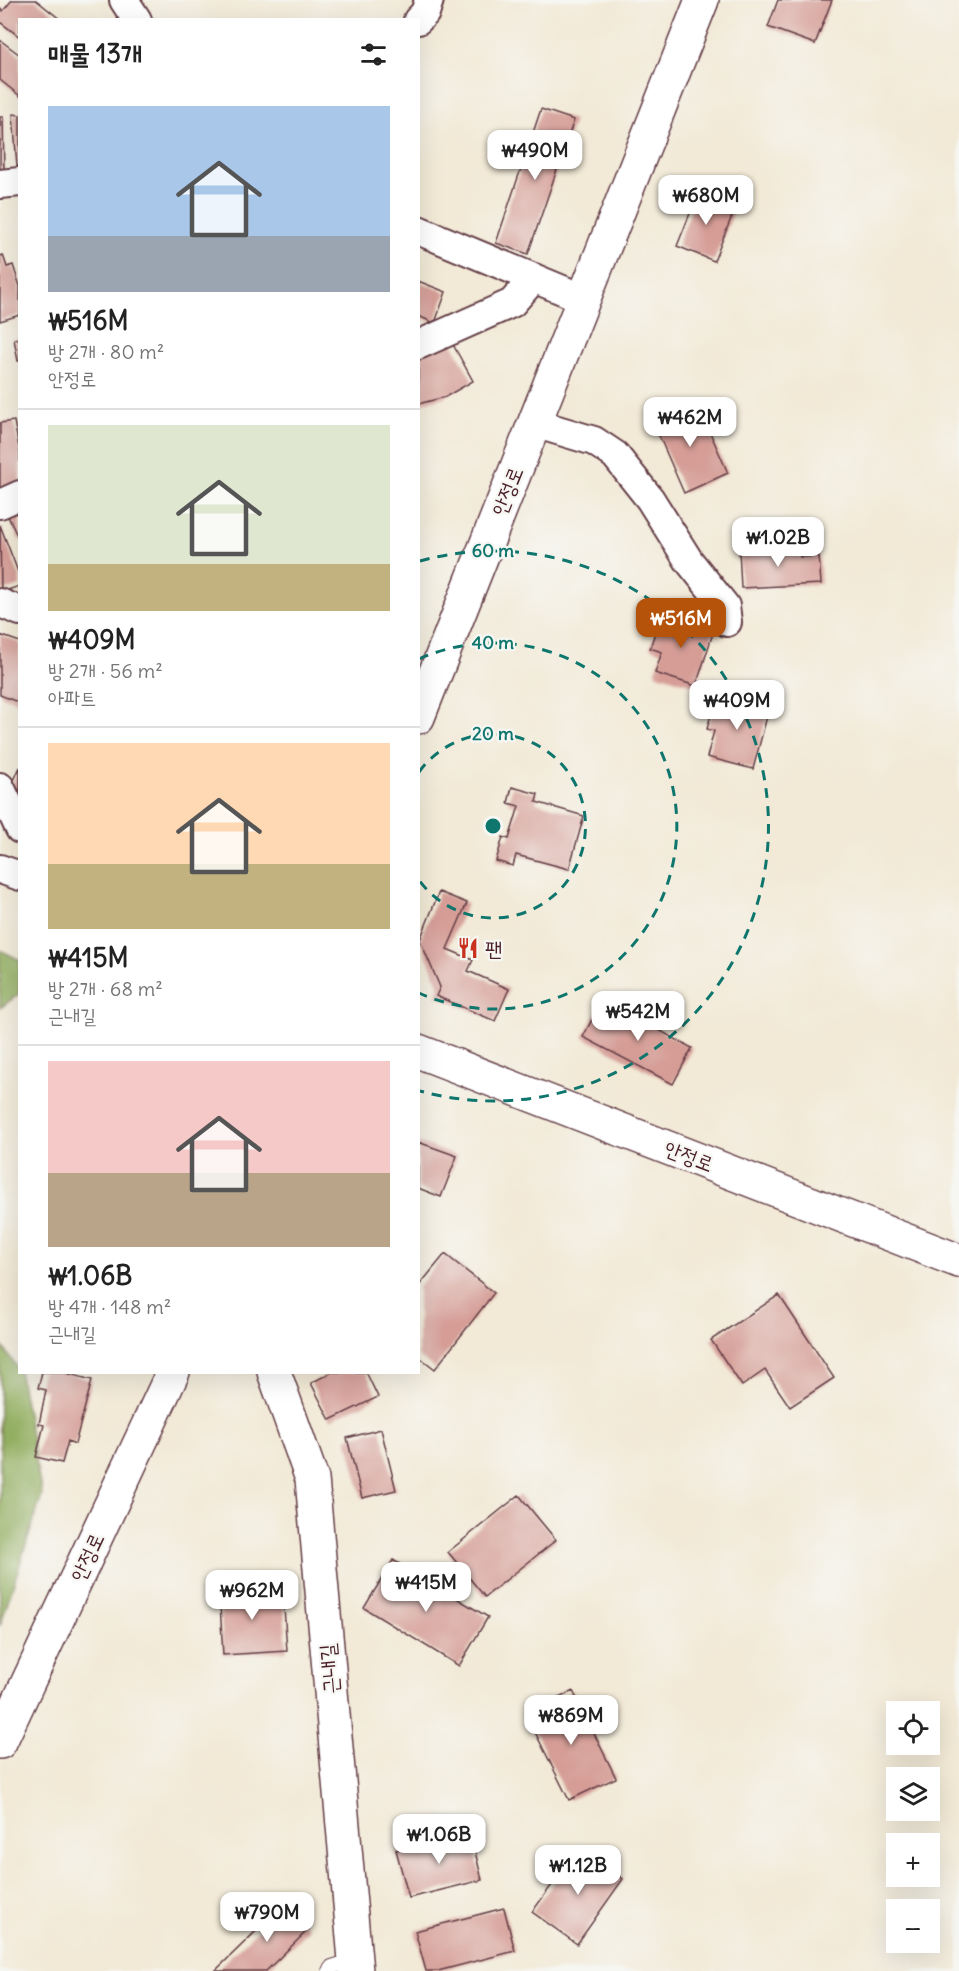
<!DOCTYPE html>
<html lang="ko">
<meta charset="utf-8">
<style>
:root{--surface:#fff;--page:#f6f6f6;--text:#222;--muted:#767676;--line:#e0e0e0;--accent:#b45309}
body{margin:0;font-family:Delius,"Poor Story",sans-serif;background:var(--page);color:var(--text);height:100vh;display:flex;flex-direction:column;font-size:22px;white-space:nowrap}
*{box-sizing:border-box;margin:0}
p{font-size:20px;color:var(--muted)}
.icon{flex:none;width:33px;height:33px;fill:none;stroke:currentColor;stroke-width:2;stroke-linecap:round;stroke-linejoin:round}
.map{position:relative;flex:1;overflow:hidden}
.drawer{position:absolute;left:18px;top:18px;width:402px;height:1356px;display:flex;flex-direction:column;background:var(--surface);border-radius:0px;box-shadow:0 6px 24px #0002}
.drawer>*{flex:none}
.tools{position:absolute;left:886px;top:1701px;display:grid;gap:12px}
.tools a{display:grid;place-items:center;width:54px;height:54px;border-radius:0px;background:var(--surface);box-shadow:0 6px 24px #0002;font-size:30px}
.price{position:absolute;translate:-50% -51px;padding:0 14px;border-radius:12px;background:#fff;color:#222;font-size:20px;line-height:39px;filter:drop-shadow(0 2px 3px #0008)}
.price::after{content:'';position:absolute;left:50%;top:36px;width:18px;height:14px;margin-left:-9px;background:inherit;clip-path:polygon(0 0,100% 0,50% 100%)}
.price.selected{background:var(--accent);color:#fff}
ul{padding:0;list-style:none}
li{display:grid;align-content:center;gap:12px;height:318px;padding:0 30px}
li+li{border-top:2px solid var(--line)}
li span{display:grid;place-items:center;height:186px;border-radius:0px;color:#555}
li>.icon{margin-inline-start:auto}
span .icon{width:108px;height:108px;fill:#fffc;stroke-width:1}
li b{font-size:26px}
h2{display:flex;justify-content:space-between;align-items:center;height:72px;padding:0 30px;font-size:26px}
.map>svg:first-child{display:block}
</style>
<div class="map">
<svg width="959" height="1971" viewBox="0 0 959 1971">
<rect width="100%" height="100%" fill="#f6f6f2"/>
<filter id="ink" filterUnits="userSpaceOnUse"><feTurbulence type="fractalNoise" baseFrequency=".0167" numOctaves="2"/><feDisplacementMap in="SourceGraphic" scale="12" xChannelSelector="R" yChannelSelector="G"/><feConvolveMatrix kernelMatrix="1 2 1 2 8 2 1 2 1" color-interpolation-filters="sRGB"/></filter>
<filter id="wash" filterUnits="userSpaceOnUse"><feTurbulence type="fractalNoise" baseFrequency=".008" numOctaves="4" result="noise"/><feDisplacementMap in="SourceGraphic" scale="24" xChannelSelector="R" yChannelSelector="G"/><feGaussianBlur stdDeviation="1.35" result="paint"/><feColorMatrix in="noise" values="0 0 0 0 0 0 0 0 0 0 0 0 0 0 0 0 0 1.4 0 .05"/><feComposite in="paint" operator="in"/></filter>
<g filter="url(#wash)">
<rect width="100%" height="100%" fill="#f2e9d6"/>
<!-- forest -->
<path fill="#92ae60" stroke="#6e6646" stroke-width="1.5" d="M0,950L20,960L19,994L0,1008Z
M0,1343L19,1370L42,1495L0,1626Z"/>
<g id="blocks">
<!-- building -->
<path fill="#d59d96" d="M12,0H36L61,20H20V37L0,22V8L3,11Z
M778,0H832L815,44L768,27Z
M0,40L20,55V96L0,80Z
M541,109L574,120L528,254L496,243Z
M13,114L20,115V166H17Z
M0,117H3L4,172H0Z
M699,191L736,206L714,261L677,246Z
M3,255L7,267L13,265L20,286V315L0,321V256Z
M418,281L446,292L436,320L432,322L418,316Z
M20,338V361H18L14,339Z
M451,341L473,381L445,397L418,404V352Z
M697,403L728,473L684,493L653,422Z
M14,421L20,453V485L0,488V423Z
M20,509V542L7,514Z
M0,525L20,577V586L1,592Z
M799,546L800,557L819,556L821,584L741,588L739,549Z
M661,614L714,630L696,686L655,673L662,652L650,648Z
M0,635L20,642V703L0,695Z
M727,694L770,705L753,769L707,757L714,731L707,729L714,704L724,707Z
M20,767V791L11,787Z
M512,787L538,794L536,802L584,816L569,869L516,855L513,866L496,861L503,837L509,839L519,806L508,803Z
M439,892L467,903L447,949L473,960L468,971L509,989L495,1021L436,996L440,987L420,940Z
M639,1003L651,1009L644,1022L692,1048L673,1084L583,1037L600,1004L630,1020Z
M418,1142L457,1156L441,1197L418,1188Z
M445,1254L494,1293L435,1369L418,1356V1287Z
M779,1295L834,1378L790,1407L765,1370L742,1386L711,1340Z
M42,1372H62L92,1380L75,1444L68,1441L62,1463L36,1457L44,1425L39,1424L46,1390L38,1388Z
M332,1372H366L378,1397L330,1420L311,1383Z
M381,1429L396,1490L362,1498L347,1438Z
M519,1495L556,1540L485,1597L448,1552Z
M393,1560L488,1617L459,1666L364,1608Z
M267,1585V1595L283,1593L287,1651L223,1655L219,1588Z
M573,1691L616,1778L569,1800L526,1714Z
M470,1831L482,1880L409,1898L396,1850Z
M579,1848L623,1879L577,1944L532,1912Z
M284,1904L309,1929L266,1971H215Z
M504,1908L515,1951L438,1971H426L415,1931Z"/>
</g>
</g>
<g filter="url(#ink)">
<use href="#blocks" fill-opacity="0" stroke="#633d45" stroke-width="1.5"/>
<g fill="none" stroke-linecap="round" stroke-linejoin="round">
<defs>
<path id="service" d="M329,1971L332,1967L355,1960"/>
<path id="minor" d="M124,0L137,20
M418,20L425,13L429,0
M0,184L20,182
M418,230L584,299
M418,345L512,303L534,278
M534,423L594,441L615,455L650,499L689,561L725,606L727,622
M0,504L20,495
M0,603L20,611
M0,787L20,829
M0,869L20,876"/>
<path id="tertiary" d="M418,1051L959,1261
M274,1372L312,1479L356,1971"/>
<path id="secondary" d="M418,717L702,0
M0,1742L173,1372"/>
</defs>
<!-- service casing -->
<use href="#service" stroke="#633d45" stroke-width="16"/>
<!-- minor casing -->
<use href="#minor" stroke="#633d45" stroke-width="32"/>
<!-- tertiary casing -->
<use href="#tertiary" stroke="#633d45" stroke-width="36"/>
<!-- secondary casing -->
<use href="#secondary" stroke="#633d45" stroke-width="36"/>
<!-- service -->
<use href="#service" stroke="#fff" stroke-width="14"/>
<!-- minor -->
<use href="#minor" stroke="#fff" stroke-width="28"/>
<!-- tertiary -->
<use href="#tertiary" stroke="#fff" stroke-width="33"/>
<!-- secondary -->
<use href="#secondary" stroke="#fff" stroke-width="33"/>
</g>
</g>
<!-- distance rings -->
<g fill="none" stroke="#0f766e" stroke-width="3" stroke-dasharray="10 8">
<path d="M419 772A92 92 0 1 1 419 880"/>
<path d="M419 659A183 183 0 1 1 419 993"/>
<path d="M420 561A275 275 0 1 1 420 1091"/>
</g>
<!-- icons -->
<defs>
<symbol id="restaurant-bare" viewBox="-9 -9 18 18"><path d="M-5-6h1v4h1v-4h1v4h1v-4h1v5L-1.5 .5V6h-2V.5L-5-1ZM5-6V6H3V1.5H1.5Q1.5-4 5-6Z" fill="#c8321e" stroke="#f6f6f2" stroke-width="2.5" paint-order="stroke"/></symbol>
</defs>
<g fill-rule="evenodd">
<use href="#restaurant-bare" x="453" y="933" width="30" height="30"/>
</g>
<g text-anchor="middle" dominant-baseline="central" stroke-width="4.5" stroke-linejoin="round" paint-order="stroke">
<!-- street labels -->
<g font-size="21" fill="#4a1f2b" stroke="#f6f6f2">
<text transform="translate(507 491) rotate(-68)">안정로</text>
<text transform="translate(689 1156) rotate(21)">안정로</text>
<text transform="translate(87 1557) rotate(-65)">안정로</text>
<text transform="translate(329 1669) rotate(-95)">근내길</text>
</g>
<!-- poi labels -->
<g font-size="21" fill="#4a1f2b" stroke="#f6f6f2" text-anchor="start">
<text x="485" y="948">팬</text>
</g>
</g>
<circle cx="493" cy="826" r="9" fill="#0f766e" stroke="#f6f6f2" stroke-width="3"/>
<g font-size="18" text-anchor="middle" font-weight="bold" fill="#0f766e" stroke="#f6f6f2" stroke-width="4.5" stroke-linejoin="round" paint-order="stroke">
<text x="493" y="557">60 m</text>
<text x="493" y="649">40 m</text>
<text x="493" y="740">20 m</text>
</g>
</svg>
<div class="tools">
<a><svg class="icon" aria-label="locate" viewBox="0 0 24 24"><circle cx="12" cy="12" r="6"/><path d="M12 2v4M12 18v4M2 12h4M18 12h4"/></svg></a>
<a><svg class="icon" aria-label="layers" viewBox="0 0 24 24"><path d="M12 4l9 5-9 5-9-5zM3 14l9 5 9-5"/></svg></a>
<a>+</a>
<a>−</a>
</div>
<b class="price" style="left:535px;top:181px">₩490M</b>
<b class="price" style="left:706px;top:226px">₩680M</b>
<b class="price" style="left:690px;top:448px">₩462M</b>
<b class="price" style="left:778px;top:568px">₩1.02B</b>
<b class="price selected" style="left:681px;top:649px">₩516M</b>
<b class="price" style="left:737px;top:731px">₩409M</b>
<b class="price" style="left:638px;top:1042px">₩542M</b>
<b class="price" style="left:426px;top:1613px">₩415M</b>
<b class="price" style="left:252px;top:1621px">₩962M</b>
<b class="price" style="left:571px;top:1746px">₩869M</b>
<b class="price" style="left:439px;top:1865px">₩1.06B</b>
<b class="price" style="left:578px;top:1896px">₩1.12B</b>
<b class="price" style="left:267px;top:1943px">₩790M</b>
<section class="drawer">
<h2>매물 13개<svg class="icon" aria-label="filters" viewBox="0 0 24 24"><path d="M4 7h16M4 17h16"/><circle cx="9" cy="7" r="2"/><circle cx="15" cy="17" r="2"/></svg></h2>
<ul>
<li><span style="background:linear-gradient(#a9c7e8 70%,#9aa5b1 0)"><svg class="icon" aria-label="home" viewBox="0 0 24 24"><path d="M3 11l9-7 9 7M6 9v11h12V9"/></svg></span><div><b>₩516M</b><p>방 2개 · 80 m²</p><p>안정로</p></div></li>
<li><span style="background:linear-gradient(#dfe7d0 75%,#c2b280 0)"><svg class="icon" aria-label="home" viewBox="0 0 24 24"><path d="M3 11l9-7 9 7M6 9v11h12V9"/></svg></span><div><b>₩409M</b><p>방 2개 · 56 m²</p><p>아파트</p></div></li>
<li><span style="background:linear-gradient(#ffd9b3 65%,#c2b280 0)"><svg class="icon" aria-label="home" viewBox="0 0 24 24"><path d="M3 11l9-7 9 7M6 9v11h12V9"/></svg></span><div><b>₩415M</b><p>방 2개 · 68 m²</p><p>근내길</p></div></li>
<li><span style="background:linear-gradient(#f6c9c9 60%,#b9a48a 0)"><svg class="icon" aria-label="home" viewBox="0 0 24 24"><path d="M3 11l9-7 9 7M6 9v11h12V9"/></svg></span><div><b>₩1.06B</b><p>방 4개 · 148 m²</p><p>근내길</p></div></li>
</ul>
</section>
</div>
